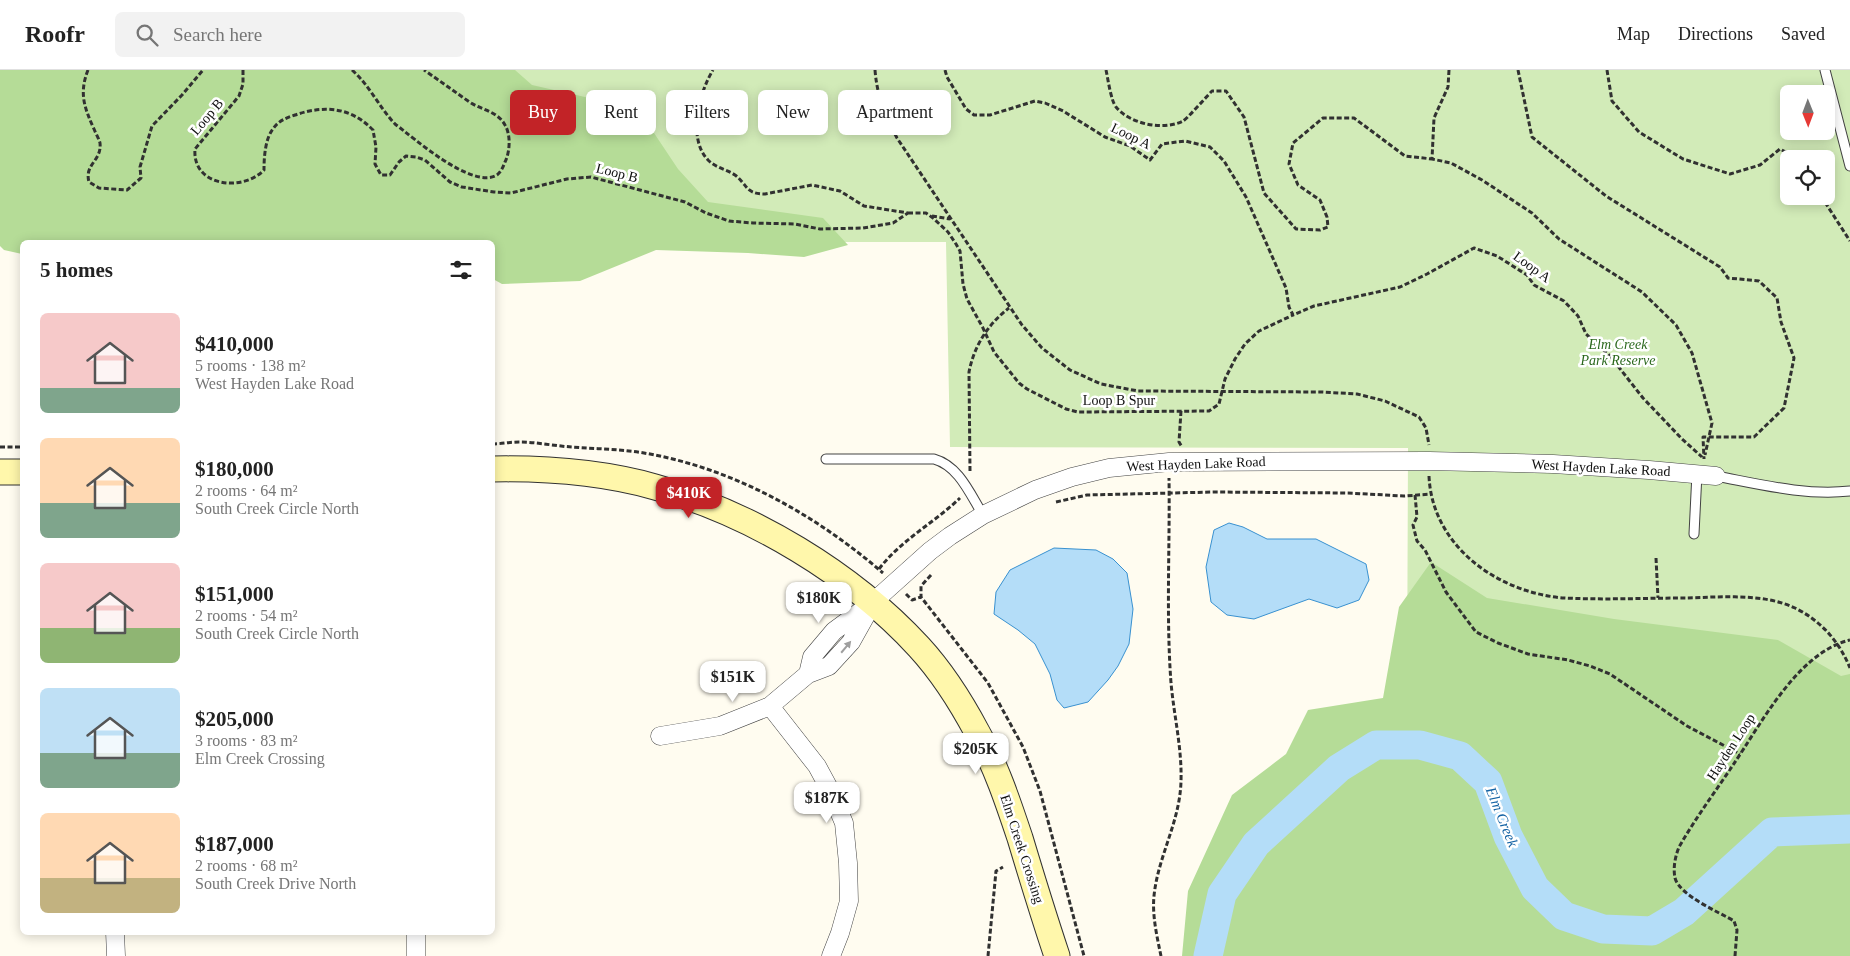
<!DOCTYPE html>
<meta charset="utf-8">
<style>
:root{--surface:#fff;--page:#f2f2f2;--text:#222;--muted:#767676;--line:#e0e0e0;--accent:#c22327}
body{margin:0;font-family:"Times New Roman",serif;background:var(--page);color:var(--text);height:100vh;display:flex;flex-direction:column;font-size:19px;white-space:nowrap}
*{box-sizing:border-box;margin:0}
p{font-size:16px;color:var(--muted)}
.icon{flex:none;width:28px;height:28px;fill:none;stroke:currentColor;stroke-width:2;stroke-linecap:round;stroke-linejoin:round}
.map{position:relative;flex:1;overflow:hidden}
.details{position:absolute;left:20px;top:170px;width:475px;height:695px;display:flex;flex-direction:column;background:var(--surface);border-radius:8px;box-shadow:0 2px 12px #0003}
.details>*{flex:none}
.banner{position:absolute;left:510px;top:20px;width:475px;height:45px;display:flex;gap:10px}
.needle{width:32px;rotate:179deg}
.tools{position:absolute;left:1780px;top:15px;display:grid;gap:10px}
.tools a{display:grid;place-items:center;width:55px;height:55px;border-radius:8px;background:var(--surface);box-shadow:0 2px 12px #0003;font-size:25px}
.price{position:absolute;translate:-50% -42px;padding:0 11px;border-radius:10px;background:#fff;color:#222;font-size:16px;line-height:32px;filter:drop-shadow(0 1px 2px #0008)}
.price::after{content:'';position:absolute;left:50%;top:30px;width:15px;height:11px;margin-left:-8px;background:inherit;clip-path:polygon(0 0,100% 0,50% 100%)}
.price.active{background:var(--accent);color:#fff}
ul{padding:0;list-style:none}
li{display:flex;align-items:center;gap:15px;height:125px;padding:0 20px}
li span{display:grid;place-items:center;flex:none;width:140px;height:100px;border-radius:8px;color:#555}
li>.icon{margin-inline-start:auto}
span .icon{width:60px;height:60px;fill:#fffc;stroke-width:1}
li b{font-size:21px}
h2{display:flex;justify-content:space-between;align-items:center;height:60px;padding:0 20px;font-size:21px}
.tag{padding:0 18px;border-radius:8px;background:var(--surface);box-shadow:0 2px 12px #0003;font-size:18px;line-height:45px}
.tag.active{background:var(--accent);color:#fff}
header{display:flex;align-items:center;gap:30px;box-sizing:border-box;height:70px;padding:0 25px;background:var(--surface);border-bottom:1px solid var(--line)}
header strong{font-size:24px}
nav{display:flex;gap:28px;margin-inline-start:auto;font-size:18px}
.search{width:350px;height:45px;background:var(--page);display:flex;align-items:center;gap:12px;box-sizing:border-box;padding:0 18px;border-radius:8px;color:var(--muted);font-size:19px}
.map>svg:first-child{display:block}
</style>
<header>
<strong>Roofr</strong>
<div class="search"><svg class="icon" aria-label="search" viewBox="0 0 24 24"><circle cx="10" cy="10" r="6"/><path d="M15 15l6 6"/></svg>Search here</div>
<nav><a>Map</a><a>Directions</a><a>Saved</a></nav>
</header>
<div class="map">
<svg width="1850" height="886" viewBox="0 0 1850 886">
<rect width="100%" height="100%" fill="#fffcf0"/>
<!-- green -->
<path fill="#d2ebb8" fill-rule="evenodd" d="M0,0H1850V886H1406L1408,378L950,377L946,172H22ZM1789,24H1826V61H1789ZM1789,89H1826V126H1789Z"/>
<!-- forest -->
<path fill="#b5dc97" d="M0,0H515L532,15L638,39L678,99L708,132L823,148L848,175L804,187L748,183L656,180L580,211L502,214L493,209L492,172H22V184L4,180L0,176Z
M1431,492L1487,528L1614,549L1778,570L1841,606L1850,604V886H1182L1188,821L1232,725L1286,684L1308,640L1383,628L1399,537Z"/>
<!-- water -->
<path fill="#b4ddf8" stroke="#3991d0" d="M1229,453L1243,457L1267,469H1316L1366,494L1369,510L1359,530L1337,538L1309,529L1254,549L1227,545L1211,532L1206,497L1214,460Z
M1054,478L1096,480L1113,489L1127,503L1133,539L1129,574L1118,596L1108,610L1088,632L1064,638L1057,630L1050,604L1035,574L1018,560L994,544L996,522L1010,500Z"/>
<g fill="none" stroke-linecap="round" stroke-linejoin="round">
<!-- river -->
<path stroke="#b4ddf8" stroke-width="29" d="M1208,886L1222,824L1256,774L1339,698L1376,675H1420L1460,686L1488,712L1508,766L1535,818L1564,846L1603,859L1652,861L1684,842L1772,762L1850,759"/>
<defs>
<path id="service" d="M1825,0L1850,96
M826,389H934C959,396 970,424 983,445
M1716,406C1759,414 1805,426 1850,421
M1694,464L1697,403"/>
<path id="minor" d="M808,604L812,587L834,561L872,533L930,481L950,466L983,445L1035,420L1072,407L1109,398L1169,392L1429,391L1553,394L1649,400L1716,406
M770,636L817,696L830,720L844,753L848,793L849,831L840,863L831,886
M660,666L720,656L770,636L808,604L829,596L851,572L870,538
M115,862L116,886
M416,862V886"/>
<path id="secondary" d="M492,399C548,398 602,402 655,417C751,443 852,504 919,577C942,602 961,632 977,662C996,696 1008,732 1020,768C1032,808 1044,847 1057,886
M0,402H22"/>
</defs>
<!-- service casing -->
<use href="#service" stroke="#424242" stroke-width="11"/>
<!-- minor casing -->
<use href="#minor" stroke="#424242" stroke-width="19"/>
<!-- secondary casing -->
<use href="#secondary" stroke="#313131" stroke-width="27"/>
<!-- path -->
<path stroke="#313131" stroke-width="3" stroke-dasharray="5 2.5" stroke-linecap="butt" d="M88,0C79,23 84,37 94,59C96,64 99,69 100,73C102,91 84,94 89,112L99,118L127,120L141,108L140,97L152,56L182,25L203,0
M243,0V14L239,26L195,79C192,117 243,122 264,100C264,88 265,69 273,59C278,51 286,48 295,45C324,35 351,37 373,60L376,77L375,94L381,105H390L399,92L406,86L416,87L425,90L450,112L462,117L494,122L511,123L567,109L591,107L685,132L706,143L729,151L753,153L795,154L820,159L863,158L893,153L908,143L864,136L840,121L812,115L765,124C745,124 748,115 735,105C726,99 716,98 708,90C687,68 699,23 713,0
M352,0C370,16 379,37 395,54C414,68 472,120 497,105C501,102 503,97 505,92C510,82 511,65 505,55C498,42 483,40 471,33C455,22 440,11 424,0
M875,0C877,26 885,45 897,68L1022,255L1042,278L1070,300L1101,314L1138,321L1322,322L1357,324L1385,331L1419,347L1426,358L1429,375
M945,0L947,7L966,39L974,45H990L1035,31L1045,33L1063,41L1105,67L1130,76L1150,90L1162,74L1185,71L1210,77L1224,91L1246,127L1286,218L1289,237L1293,245L1314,236L1400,217L1427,204L1474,178L1497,186L1527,205L1534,215L1564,231L1578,246L1586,264L1610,286L1643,328L1682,369L1702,387
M1106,0C1108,9 1111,31 1116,37C1130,54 1163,61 1183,51C1186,50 1207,26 1212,21H1226L1244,47L1264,123L1296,159L1320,160L1328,157L1327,147L1320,130L1298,115L1289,94L1293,73L1323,48H1354L1405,86L1432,89
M1449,0L1448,17L1434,48L1432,89L1451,93L1482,110L1532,143L1559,169L1642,222L1676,255L1692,283L1712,353L1705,385
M1518,0L1532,67L1606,126L1720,197L1728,208L1759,211L1777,228L1781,252L1794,288L1784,338L1754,367H1703L1704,389
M1607,0L1612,31L1639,62L1683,89L1730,104L1760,95L1780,79L1799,89
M1821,126L1850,171
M908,143H926L933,148L948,162L956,174L960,181L963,214L967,229L983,258L994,282L1019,313L1027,319L1066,339L1078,342L1209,341L1219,334L1225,309L1235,289L1245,274L1259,261L1293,245
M932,146L950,149
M1181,341L1179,372L1182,377
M492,374C501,374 510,372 519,372C536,372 555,376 572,377C596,379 620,379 644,383C733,398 816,445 883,503
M0,377H22
M970,401L969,302C974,276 988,254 1009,238
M1429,406C1432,477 1499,523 1564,528C1605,530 1646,528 1686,528C1720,527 1764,523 1795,538C1821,551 1839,571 1850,598
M1415,425L1417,447L1413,455L1417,471L1425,480L1446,522L1476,562L1498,573L1528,584L1568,590L1590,596L1610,604L1687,656L1740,684
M1056,432L1087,425L1214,422L1348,423L1404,426L1432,424
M1656,488L1658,528
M879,499C901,470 934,453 960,428
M931,505L921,516V527L988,613L1023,677L1040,721L1084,886
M906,524L912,530L921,527
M988,886L996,801L1003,797
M1161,886C1157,867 1152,845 1154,826C1158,786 1180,752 1181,711C1182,678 1174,646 1171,613C1166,545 1170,476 1169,408
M1735,886L1737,860L1734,851C1719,842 1680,826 1675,808C1673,798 1675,787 1679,777C1695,749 1715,722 1733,695C1761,654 1798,582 1850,570"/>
<!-- service -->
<use href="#service" stroke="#fff" stroke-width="9"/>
<!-- minor -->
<use href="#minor" stroke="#fff" stroke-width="18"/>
<!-- secondary -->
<use href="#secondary" stroke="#fff7ab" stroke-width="25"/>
</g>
<!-- one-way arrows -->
<defs><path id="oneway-solid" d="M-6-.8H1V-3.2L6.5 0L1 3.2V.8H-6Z" transform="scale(1.25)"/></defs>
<use fill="#9f9f9f" href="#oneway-solid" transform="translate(846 577) rotate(-50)"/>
<g text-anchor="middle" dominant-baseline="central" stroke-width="5" stroke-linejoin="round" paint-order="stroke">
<!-- street labels -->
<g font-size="14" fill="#0f0f0f" stroke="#fff">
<text transform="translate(207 47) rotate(-50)">Loop B</text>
<text transform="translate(1131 66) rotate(26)">Loop A</text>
<text transform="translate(617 103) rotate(14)">Loop B</text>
<text transform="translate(1532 197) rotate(36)">Loop A</text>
<text x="1119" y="330">Loop B Spur</text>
<text transform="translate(1196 394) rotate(-2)">West Hayden Lake Road</text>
<text transform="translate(1601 398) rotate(3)">West Hayden Lake Road</text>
<text transform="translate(1731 677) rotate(-57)">Hayden Loop</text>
<text transform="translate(1022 779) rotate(72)">Elm Creek Crossing</text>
</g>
<!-- park labels -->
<g font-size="14" font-style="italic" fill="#2b681d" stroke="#fff">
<text x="1618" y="274">Elm Creek<tspan x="1618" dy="16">Park Reserve</tspan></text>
</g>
<!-- water labels -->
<g font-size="15" font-style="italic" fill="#1463a4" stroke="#fff">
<text transform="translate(1502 747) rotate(68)">Elm Creek</text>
</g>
</g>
</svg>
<div class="tools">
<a><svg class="needle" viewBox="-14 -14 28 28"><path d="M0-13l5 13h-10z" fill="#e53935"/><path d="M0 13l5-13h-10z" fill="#767676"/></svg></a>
<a><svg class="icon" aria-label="locate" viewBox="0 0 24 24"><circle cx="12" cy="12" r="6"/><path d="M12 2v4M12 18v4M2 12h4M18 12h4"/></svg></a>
</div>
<b class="price active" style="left:689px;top:449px">$410K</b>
<b class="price" style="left:819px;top:554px">$180K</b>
<b class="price" style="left:733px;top:633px">$151K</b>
<b class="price" style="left:976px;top:705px">$205K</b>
<b class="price" style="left:827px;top:754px">$187K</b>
<div class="banner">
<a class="tag active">Buy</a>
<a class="tag">Rent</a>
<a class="tag">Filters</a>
<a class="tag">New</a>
<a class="tag">Apartment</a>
</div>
<section class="details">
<h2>5 homes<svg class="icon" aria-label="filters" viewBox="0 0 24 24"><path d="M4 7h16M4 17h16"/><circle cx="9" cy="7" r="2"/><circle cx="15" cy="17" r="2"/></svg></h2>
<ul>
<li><span style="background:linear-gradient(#f6c9c9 75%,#7fa58c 0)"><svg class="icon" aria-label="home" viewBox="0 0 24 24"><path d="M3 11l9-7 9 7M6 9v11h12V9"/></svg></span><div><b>$410,000</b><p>5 rooms · 138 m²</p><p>West Hayden Lake Road</p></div></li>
<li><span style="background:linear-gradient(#ffd9b3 65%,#7fa58c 0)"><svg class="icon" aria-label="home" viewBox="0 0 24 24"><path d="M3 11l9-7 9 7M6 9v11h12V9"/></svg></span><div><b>$180,000</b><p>2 rooms · 64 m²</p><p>South Creek Circle North</p></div></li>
<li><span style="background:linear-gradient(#f6c9c9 65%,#8fb573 0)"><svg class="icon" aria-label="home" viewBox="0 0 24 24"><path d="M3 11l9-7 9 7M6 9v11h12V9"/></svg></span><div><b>$151,000</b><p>2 rooms · 54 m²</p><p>South Creek Circle North</p></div></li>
<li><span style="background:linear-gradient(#bfe0f5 65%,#7fa58c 0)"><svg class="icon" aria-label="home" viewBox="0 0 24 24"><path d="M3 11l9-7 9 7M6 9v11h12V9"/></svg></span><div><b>$205,000</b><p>3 rooms · 83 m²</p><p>Elm Creek Crossing</p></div></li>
<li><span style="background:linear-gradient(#ffd9b3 65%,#c2b280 0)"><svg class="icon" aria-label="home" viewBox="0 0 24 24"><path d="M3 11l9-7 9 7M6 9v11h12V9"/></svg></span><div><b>$187,000</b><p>2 rooms · 68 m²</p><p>South Creek Drive North</p></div></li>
</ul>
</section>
</div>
